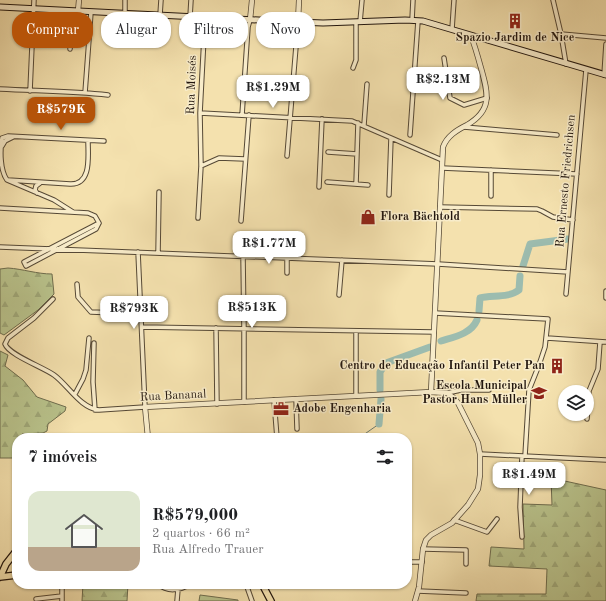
<!DOCTYPE html>
<html lang="pt">
<meta charset="utf-8">
<style>
:root{--surface:#fff;--page:#f6f6f6;--text:#202124;--muted:#757577;--line:#e0e0e0;--accent:#b45309}
body{margin:0;font-family:"Old Standard TT",serif;background:var(--page);color:var(--text);height:100vh;display:flex;flex-direction:column;font-size:15px;white-space:nowrap}
*{box-sizing:border-box;margin:0}
p{font-size:13px;color:var(--muted)}
.icon{flex:none;width:22px;height:22px;fill:none;stroke:currentColor;stroke-width:2;stroke-linecap:round;stroke-linejoin:round}
.map{position:relative;flex:1;overflow:hidden}
.panel{position:absolute;left:12px;top:433px;width:400px;height:156px;display:flex;flex-direction:column;background:var(--surface);border-radius:16px;box-shadow:0 1px 3px #0004}
.panel>*{flex:none}
.top-card{position:absolute;left:12px;top:12px;width:400px;height:36px;display:flex;gap:8px}
.fabs{position:absolute;left:558px;top:385px;display:grid;gap:8px}
.fabs a{display:grid;place-items:center;width:36px;height:36px;border-radius:50%;background:var(--surface);box-shadow:0 1px 3px #0004;font-size:20px}
.price{position:absolute;translate:-50% -34px;padding:0 9px;border-radius:8px;background:#fff;color:#222;font-size:13px;line-height:26px;filter:drop-shadow(0 1px 2px #0008)}
.price::after{content:'';position:absolute;left:50%;top:24px;width:12px;height:9px;margin-left:-6px;background:inherit;clip-path:polygon(0 0,100% 0,50% 100%)}
.price.active{background:var(--accent);color:#fff}
ul{padding:0;list-style:none}
li{display:flex;align-items:center;gap:12px;height:100px;padding:0 16px}
li+li{border-top:1px solid var(--line)}
li span{display:grid;place-items:center;flex:none;width:112px;height:80px;border-radius:12px;color:#555}
li>.icon{margin-inline-start:auto}
span .icon{width:48px;height:48px;fill:#fffc;stroke-width:1}
li b{font-size:17px}
h2{display:flex;justify-content:space-between;align-items:center;height:48px;padding:0 16px;font-size:17px}
.pill{padding:0 14px;border-radius:16px;background:var(--surface);box-shadow:0 1px 3px #0004;font-size:14px;line-height:36px}
.pill.active{background:var(--accent);color:#fff}
.map>svg:first-child{display:block}
</style>
<div class="map">
<svg width="606" height="601" viewBox="0 0 606 601">
<defs>
<pattern id="forest-firs" width="22" height="20" patternUnits="userSpaceOnUse"><rect width="22" height="20" fill="#b9c38c"/><path d="M5 1l3.5 6h-7zM16 11l3.5 6h-7z" fill="#9fa778"/></pattern>
</defs>
<rect width="100%" height="100%" fill="#f4e1ae"/>
<filter id="stains"><feTurbulence type="fractalNoise" baseFrequency=".005" numOctaves="4"/><feColorMatrix values="0 0 0 0 .2 0 0 0 0 .09 0 0 0 0 .02 0 0 0 .5 -.17"/></filter>
<radialGradient id="worn" r=".72"><stop offset=".6" stop-color="#630" stop-opacity="0"/><stop offset="1" stop-color="#630" stop-opacity=".3"/></radialGradient>
<!-- forest -->
<path fill="url(#forest-firs)" stroke="#6e6c4d" d="M8,268C23,269 37,274 52,274L54,294L38,310L4,335L0,333V269Z
M0,351L8,355L5,366L23,380L37,397L66,407L65,411L48,424L47,431L43,433L22,434V438H17V458H0Z
M551,478L606,490V601H476L477,594H546L547,569L489,566L491,547L524,549L523,504L552,505Z
M83,584H128L127,601H82Z
M200,595L238,600V601H199Z"/>
<g fill="none" stroke-linecap="round" stroke-linejoin="round">
<!-- stream -->
<path stroke="#6b7a6f" stroke-width="1" d="M359,438L379,424"/>
<!-- river -->
<path stroke="#9cbcaf" stroke-width="7" d="M523,266L530,244L568,239
M479,311L480,298C492,295 509,298 519,290L520,276
M441,341C454,337 471,334 477,320
M380,390V372L386,363L430,347
M379,424L381,399"/>
<defs>
<path id="minor" d="M553,0L561,34L566,64
M125,14V0
M160,15L161,0
M190,17L191,0
M412,20L413,0
M360,22L362,0
M452,29L454,0
M561,34L606,38
M70,49L73,11
M444,58L450,98L464,105L487,98
M353,68L356,60V22
M604,75L606,44
M0,89C36,91 72,91 108,95
M30,91L34,0
M85,93L91,12
M200,113L352,121L442,160
M242,115L248,27L250,20
M364,125L367,84
M464,127L557,135
M410,135L418,21
M2,146L5,141L13,137
M328,152L357,154
M287,156L298,22
M201,166L219,158L245,159
M442,168L577,174
M8,180L70,184C92,185 88,156 88,141
M327,182L368,185
M356,184L358,123
M319,187L322,119
M37,193L35,190L36,186L40,183
M389,195L391,138
M491,196V170
M440,207L537,209L542,211L553,217L573,220
M0,208L88,213L95,216L99,223
M73,212L54,200L7,180C0,170 0,151 2,138L8,136L104,141
M198,218L201,166L200,113L205,18
M241,221L249,115
M99,223L96,229L26,266L24,262Z
M0,247L438,264L568,272
M158,253L159,192
M243,256L244,329V402
M287,258V273
M77,284L78,297L91,312L141,314
M606,291V298
M566,294L586,70
M339,295L342,260
M53,299L34,318L8,338L5,344C9,355 43,367 54,375C68,385 80,408 99,410L145,407L138,252
M435,313L548,319L545,347L539,365L529,390L525,456
M142,327L434,332
M216,328L217,404
M356,331V396
M547,338L606,342
M94,343L93,382L95,410
M447,393L461,390H489
M75,394L83,379L86,370L89,338
M296,399L297,429
M274,400L277,438
M587,419L589,391L598,369L600,342
M480,454L606,460
M454,520L487,532L497,519
M522,537L520,507L522,456
M423,549L466,550V564
M407,562H422
M158,584C167,592 180,591 190,584
M246,584L252,601
M418,591L466,593
M36,599L62,596
M62,601V584
M177,601L178,589"/>
<path id="tertiary" d="M78,11L79,0
M250,20L252,0
M298,22L299,0
M431,392L443,147C447,136 457,130 467,125C493,110 488,93 481,68C478,57 475,46 471,36
M148,438L145,407L431,392L447,393L454,398L458,403L478,443L480,454V475L478,489L468,505L452,523L431,535L426,540L423,549L419,587L415,601"/>
<path id="secondary" d="M0,7L298,22L323,23L405,20L423,21L606,75"/>
<path id="primary" d="M0,577L6,564L17,550
M0,577L17,575
M262,584L271,601"/>
</defs>
<!-- minor casing -->
<use href="#minor" stroke="#564936" stroke-width="5.5"/>
<!-- tertiary casing -->
<use href="#tertiary" stroke="#564936" stroke-width="6"/>
<!-- secondary casing -->
<use href="#secondary" stroke="#22160e" stroke-width="7"/>
<!-- primary casing -->
<use href="#primary" stroke="#22160e" stroke-width="8"/>
<!-- minor -->
<use href="#minor" stroke="#f8ecca" stroke-width="3.5"/>
<!-- tertiary -->
<use href="#tertiary" stroke="#f8ecca" stroke-width="4.5"/>
<!-- secondary -->
<use href="#secondary" stroke="#f8ecca" stroke-width="5"/>
<!-- primary -->
<use href="#primary" stroke="#f4e1ae" stroke-width="5.5"/>
</g>
<!-- icons -->
<defs>
<symbol id="building-bare" viewBox="-9 -9 18 18"><path d="M-4-6H4V6H1V3H-1V6H-4ZM-2.5-4.3h1.7v1.8h-1.7ZM.8-4.3h1.7v1.8H.8ZM-2.5-1h1.7V.8h-1.7ZM.8-1h1.7V.8H.8Z" fill="#8f2418" stroke="#f8ecca" stroke-width="2.5" paint-order="stroke"/></symbol>
<symbol id="shop-bare" viewBox="-9 -9 18 18"><path d="M-5-2.5h2.3a2.7 3.5 0 0 1 5.4 0H5L5.5 6h-11ZM-1.5-2.5h3a1.5 2.3 0 0 0-3 0Z" fill="#8f2418" stroke="#f8ecca" stroke-width="2.5" paint-order="stroke"/></symbol>
<symbol id="school-bare" viewBox="-9 -9 18 18"><path d="M0-5L7-2L0 1L-7-2ZM-4 1L0 2.5L4 1V4Q0 6-4 4Z" fill="#8f2418" stroke="#f8ecca" stroke-width="2.5" paint-order="stroke"/></symbol>
<symbol id="office-bare" viewBox="-9 -9 18 18"><path d="M-6-3h4V-5.5h4V-3h4V5H-6ZM-1-4.5V-3h2v-1.5ZM-6 0V1H6V0Z" fill="#8f2418" stroke="#f8ecca" stroke-width="2.5" paint-order="stroke"/></symbol>
</defs>
<g fill-rule="evenodd">
<use href="#building-bare" x="504" y="10" width="22" height="22"/>
<use href="#shop-bare" x="357" y="206" width="22" height="22"/>
<use href="#building-bare" x="546" y="355" width="22" height="22"/>
<use href="#school-bare" x="528" y="382" width="22" height="22"/>
<use href="#office-bare" x="270" y="398" width="22" height="22"/>
</g>
<g text-anchor="middle" dominant-baseline="central" stroke-width="3" stroke-linejoin="round" paint-order="stroke">
<!-- poi labels -->
<g font-size="12" font-weight="bold" fill="#22160e" stroke="#f8ecca" text-anchor="start">
<text x="515" y="38" text-anchor="middle">Spazio Jardim de Nice</text>
<text x="380" y="217">Flora Bächtold</text>
<text x="545" y="366" text-anchor="end">Centro de Educação Infantil Peter Pan</text>
<text x="527" y="386" text-anchor="end">Escola Municipal<tspan x="527" dy="14">Pastor Hans Müller</tspan></text>
<text x="293" y="409">Adobe Engenharia</text>
</g>
<!-- street labels -->
<g font-size="12" fill="#22160e" stroke="#f8ecca">
<text transform="translate(192 85) rotate(-88)">Rua Moisés</text>
<text transform="translate(566 181) rotate(-85)">Rua Ernesto Friedrichsen</text>
<text transform="translate(173 396) rotate(-3)">Rua Bananal</text>
</g>
</g>
<rect width="100%" height="100%" filter="url(#stains)"/>
<rect width="100%" height="100%" fill="url(#worn)"/>
</svg>
<div class="fabs">
<a><svg class="icon" aria-label="layers" viewBox="0 0 24 24"><path d="M12 4l9 5-9 5-9-5zM3 14l9 5 9-5"/></svg></a>
</div>
<b class="price" style="left:443px;top:101px">R$2.13M</b>
<b class="price" style="left:273px;top:109px">R$1.29M</b>
<b class="price active" style="left:61px;top:131px">R$579K</b>
<b class="price" style="left:269px;top:265px">R$1.77M</b>
<b class="price" style="left:252px;top:329px">R$513K</b>
<b class="price" style="left:134px;top:330px">R$793K</b>
<b class="price" style="left:529px;top:496px">R$1.49M</b>
<div class="top-card">
<a class="pill active">Comprar</a>
<a class="pill">Alugar</a>
<a class="pill">Filtros</a>
<a class="pill">Novo</a>
</div>
<section class="panel">
<h2>7 imóveis<svg class="icon" aria-label="filters" viewBox="0 0 24 24"><path d="M4 7h16M4 17h16"/><circle cx="9" cy="7" r="2"/><circle cx="15" cy="17" r="2"/></svg></h2>
<ul>
<li><span style="background:linear-gradient(#dfe7d0 70%,#b9a48a 0)"><svg class="icon" aria-label="home" viewBox="0 0 24 24"><path d="M3 11l9-7 9 7M6 9v11h12V9"/></svg></span><div><b>R$579,000</b><p>2 quartos · 66 m²</p><p>Rua Alfredo Trauer</p></div></li>
</ul>
</section>
</div>
